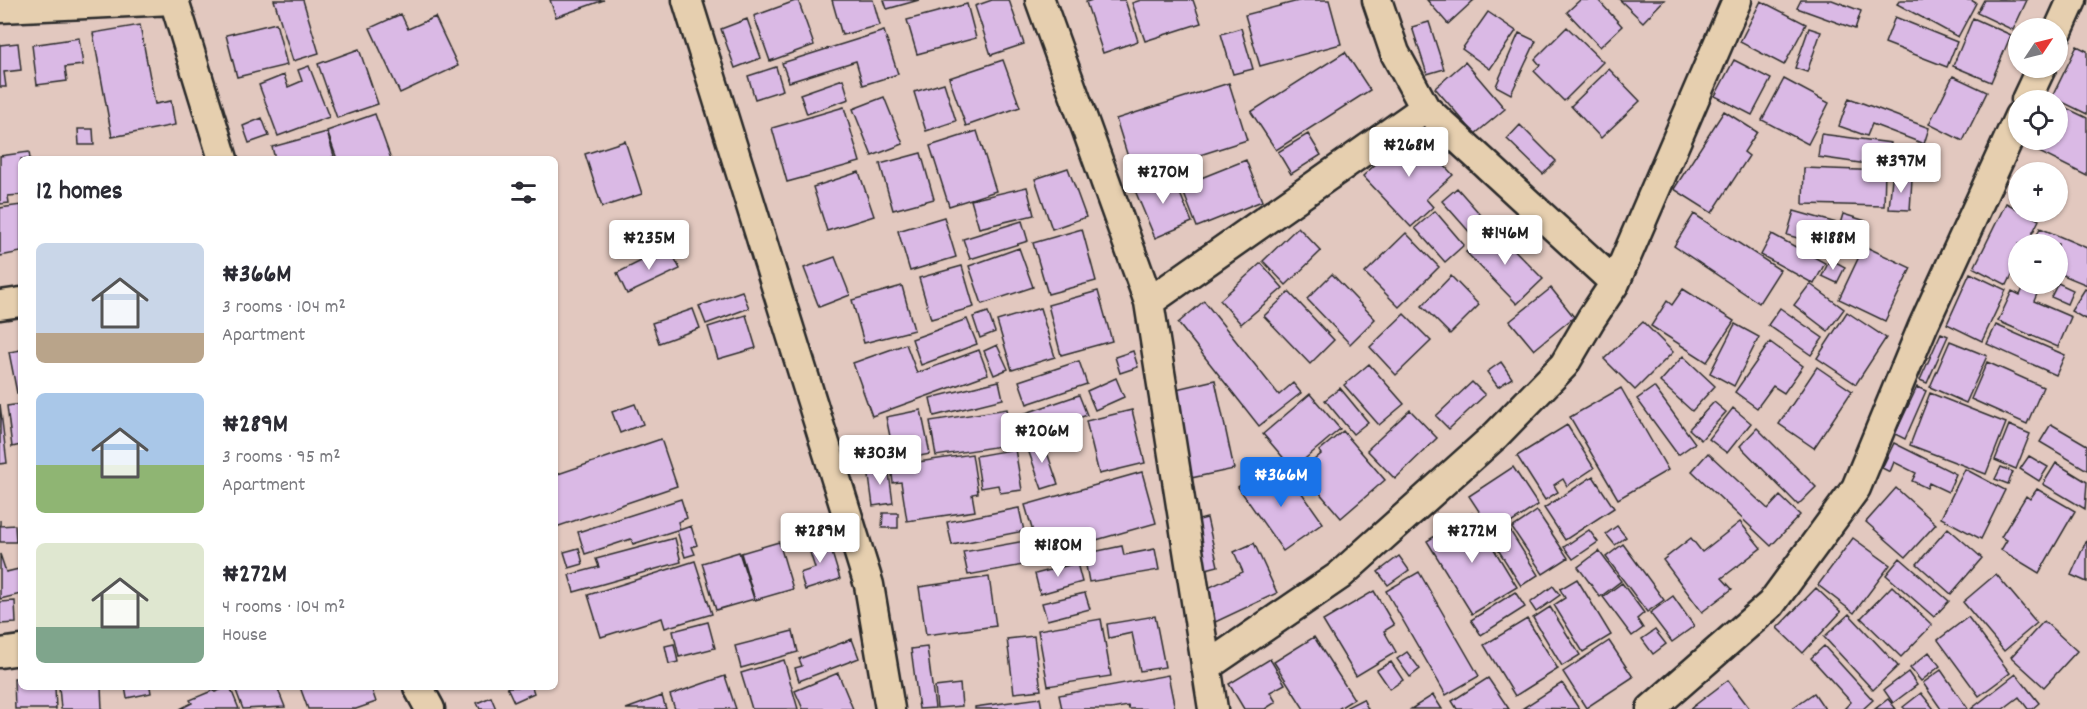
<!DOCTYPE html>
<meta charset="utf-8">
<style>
:root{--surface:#fff;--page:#f7f7f7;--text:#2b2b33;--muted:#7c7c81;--accent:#1a73e8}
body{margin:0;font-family:Dekko,sans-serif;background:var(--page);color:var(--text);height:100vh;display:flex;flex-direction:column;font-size:22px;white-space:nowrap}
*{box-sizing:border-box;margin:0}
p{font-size:20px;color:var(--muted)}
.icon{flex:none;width:33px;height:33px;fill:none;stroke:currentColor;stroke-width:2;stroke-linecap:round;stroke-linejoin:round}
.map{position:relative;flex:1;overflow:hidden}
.sheet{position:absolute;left:18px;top:156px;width:540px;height:534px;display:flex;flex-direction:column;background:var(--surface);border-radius:9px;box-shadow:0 2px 4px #0004}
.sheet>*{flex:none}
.needle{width:39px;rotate:55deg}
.tools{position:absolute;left:2008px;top:18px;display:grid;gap:12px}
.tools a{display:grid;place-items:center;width:60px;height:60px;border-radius:50%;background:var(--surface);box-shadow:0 2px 4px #0004;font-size:30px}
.price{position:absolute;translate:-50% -51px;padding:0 14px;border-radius:6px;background:#fff;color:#222;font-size:20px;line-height:39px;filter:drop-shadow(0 2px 3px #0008)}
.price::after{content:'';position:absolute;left:50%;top:36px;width:18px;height:14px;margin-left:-9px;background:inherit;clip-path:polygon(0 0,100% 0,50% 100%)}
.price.on{background:var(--accent);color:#fff}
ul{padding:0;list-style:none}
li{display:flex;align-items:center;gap:18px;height:150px;padding:0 18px}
li span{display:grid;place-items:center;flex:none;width:168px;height:120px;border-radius:9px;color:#555}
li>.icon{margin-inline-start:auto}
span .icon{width:72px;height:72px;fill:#fffc;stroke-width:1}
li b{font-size:26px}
h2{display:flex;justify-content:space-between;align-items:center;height:72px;padding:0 18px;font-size:26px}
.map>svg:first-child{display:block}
</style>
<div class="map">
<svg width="2087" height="709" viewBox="0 0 2087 709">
<rect width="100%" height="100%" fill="#e2c8bf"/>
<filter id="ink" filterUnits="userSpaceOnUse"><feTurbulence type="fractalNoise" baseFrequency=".0167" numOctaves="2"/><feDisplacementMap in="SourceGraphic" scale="12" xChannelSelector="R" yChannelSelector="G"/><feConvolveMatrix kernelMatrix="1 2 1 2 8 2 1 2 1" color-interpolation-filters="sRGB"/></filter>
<g filter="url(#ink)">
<!-- building -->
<path fill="#dab9e5" stroke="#2b2b2b" stroke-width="1.5" d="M274,0H303L319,53L293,61Z
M550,0H604L556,17Z
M798,0L814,45L770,61L754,16Z
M832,0H873L880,25L842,35Z
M884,0H919L887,9Z
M992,0H1009L1024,44L991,55L975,6Z
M1092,0H1125L1138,41L1103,53L1086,2Z
M1141,0H1193L1201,23L1145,41L1132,3Z
M1302,0H1329L1341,44L1260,66L1245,15Z
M1427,0H1474L1448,24Z
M1580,0H1598L1622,26L1600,47L1567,12Z
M1620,0H1664L1643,22Z
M1801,0H1832L1861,11L1855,29L1797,8Z
M1900,0H1971L1976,3L1958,37L1897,4Z
M1984,0H2027L2013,30L1977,13Z
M1761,1L1806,24L1784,65L1740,42Z
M967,4L976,38L917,54L907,20Z
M1488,12L1516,31L1490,69L1462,49Z
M401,14L408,29L435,17L458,66L400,93L370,28Z
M1895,17L1957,42L1947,67L1885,43Z
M1973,18L2011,35L1991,82L1953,66Z
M747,19L761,58L735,68L721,29Z
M1429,22L1444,69L1427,74L1412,27Z
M276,23L287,65L237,77L226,35Z
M140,25L155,104L171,101L175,125L112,137L93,33Z
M1567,27L1603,62L1564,101L1534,71L1540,65L1535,59Z
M1241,28L1253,69L1233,74L1221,34Z
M1809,28L1821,32L1807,72L1795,68Z
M884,31L898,74L863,85L856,61L789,82L782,63Z
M1519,33L1536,41L1511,94L1496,86Z
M79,38L83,65L65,67L67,81L37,85L32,45Z
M18,43L21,70L4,72L6,87H0V45Z
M2077,46L2087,51V114L2052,97Z
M359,49L378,104L337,118L318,64Z
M1345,52L1370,90L1276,150L1251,112Z
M1003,60L1020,107L966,126L949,78Z
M1734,60L1771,79L1752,115L1715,96Z
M1465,62L1505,109L1475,134L1435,88Z
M309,66L329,117L278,136L259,85L284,75L288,87L302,81L298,70Z
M776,67L783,90L755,99L748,76Z
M1609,69L1640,101L1601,138L1571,106Z
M1953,76L1987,92L1963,141L1929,124Z
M843,79L849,99L807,114L800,94Z
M1784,79L1829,103L1808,144L1762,120Z
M944,83L956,121L926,131L914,92Z
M1229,83L1247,140L1134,176L1116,119Z
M884,97L903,144L872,156L853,109Z
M1849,98L1929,128L1924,144L1872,124L1867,136L1839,126Z
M2062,106L2087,118V176L2039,152L2045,140H2058V114Z
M844,107L860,162L787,182L772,128Z
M1724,111L1757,132L1744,152L1749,156L1712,213L1674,189Z
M375,114L391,159H337L327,131Z
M262,118L269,136L249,143L243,126Z
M1520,125L1556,161L1543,174L1507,139Z
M78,129H93L94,145H79Z
M1412,130L1453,175L1426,199L1433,207L1411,227L1363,176Z
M977,131L996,191L949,206L930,146Z
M327,132L334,156L329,159H275L272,147Z
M1308,134L1321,155L1291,174L1278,152Z
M1821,134L1891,143L1888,167L1818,157Z
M625,141L642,194L602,207L585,154Z
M29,152L30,159H21V195L8,196L9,203L0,204V156Z
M921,153L934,199L893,210L880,164Z
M1246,160L1262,201L1197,227L1181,186Z
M1068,168L1086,217L1052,229L1035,179Z
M1804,168L1885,171L1884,206L1803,204Z
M859,172L874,216L827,231L813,187Z
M1171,172L1192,222L1155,238L1134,188Z
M1892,178L1912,179L1910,210L1889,209Z
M1027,187L1034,215L979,228L971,200Z
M1457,188L1487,222L1472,235L1442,201Z
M2006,203L2039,220L2027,244H2019V260L2007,285L1974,268Z
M21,205V252L0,256V208Z
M1435,211L1464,245L1445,262L1415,228Z
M1794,211L1840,224L1843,214L1866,221L1857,255L1787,235Z
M1694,214L1780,270L1759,303L1674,246Z
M944,217L956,257L910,271L898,231Z
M1022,221L1028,241L970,259L963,239Z
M1298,227L1321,251L1286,285L1263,261Z
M1492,227L1543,279L1517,304L1466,252Z
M2040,228L2087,248V285L2058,273V244H2033Z
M1082,229L1096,281L1048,294L1033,243Z
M1406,233L1439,267L1399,307L1365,273Z
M1772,234L1825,263L1814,284L1761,255Z
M1864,246L1911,268L1885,321L1839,299Z
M669,247L680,269L627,294L617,273Z
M1019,248L1033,287L982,304L969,266Z
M835,257L850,295L819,307L804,268Z
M1830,259L1845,267L1837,283L1822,276Z
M1261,263L1283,288L1241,324L1220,300Z
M962,266L974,307L931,319L919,278Z
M1970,273L2006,290L1982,341L1947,324Z
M1332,274L1375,319L1350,344L1307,299Z
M1451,276L1479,305L1450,334L1422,306Z
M2058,283L2073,290L2067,304L2051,297Z
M1810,284L1844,309L1828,331L1794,305Z
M2025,284H2032L2040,287L2034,301L2071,317L2058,347L1998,321L2012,291L2020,295Z
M902,286L914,330L864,343L852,300Z
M1551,288L1574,317L1534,350L1510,321Z
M1683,289L1734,321L1707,362L1651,326L1667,301L1672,305Z
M2085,289L2087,290V316L2085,319L2071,311Z
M742,291L749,308L706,324L699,306Z
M1098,291L1112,341L1061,355L1048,305Z
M1289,292L1334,340L1310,364L1264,316Z
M1204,301L1279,395L1293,383L1301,393L1259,426L1178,323Z
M1040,308L1055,357L1012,370L997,321Z
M1780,308L1823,338L1811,355L1768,325Z
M693,309L700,328L659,343L652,323Z
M988,312L995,332L980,338L973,317Z
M1847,312L1886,338L1856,384L1817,358Z
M1404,314L1431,341L1396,375L1370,347Z
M746,315L756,348L718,359L708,327Z
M967,319L977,344L921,365L912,339Z
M1643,322L1673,352L1635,390L1604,359Z
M1735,324L1759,337L1734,386L1710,373Z
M1996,325L2065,355L2056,375L1987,344Z
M1941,333L1948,336L1927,383L1920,380Z
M1950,341L1987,356L1966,403L1930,387Z
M1770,342L1803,366L1784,393L1773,386L1757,408L1735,392Z
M906,344L917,373L979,350L988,374L872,416L853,363Z
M997,345L1008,369L994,375L984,351Z
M21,350V392L17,393L9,352Z
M1133,351L1138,367L1120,373L1115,357Z
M1683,356L1715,386L1692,411L1660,382Z
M1079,361L1087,384L1027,404L1019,381Z
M1501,362L1512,378L1498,387L1487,372Z
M1987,362L2043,387L2027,424L1971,399Z
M1369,364L1404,404L1379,425L1344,385Z
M1817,367L1852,391L1814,448L1779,424Z
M1116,378L1124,397L1095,410L1087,391Z
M1215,380L1234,469L1191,478L1172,390Z
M999,381L1003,399L934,416L930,398Z
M1472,382L1485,395L1449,429L1436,416Z
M1654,387L1695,443L1678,455L1637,399Z
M1917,387L1926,391L1905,439L1895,434Z
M1340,388L1368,422L1353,434L1325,400Z
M1621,388L1668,470L1618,499L1570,417Z
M1930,393L2006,423L1986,474L1910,445Z
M1310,394L1340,429L1293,469L1263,434Z
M1079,395L1087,415L1031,435L1023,414Z
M1714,402L1726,412L1701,440L1689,429Z
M0,404L7,463L0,464Z
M21,404V445L12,447L7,406Z
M635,404L643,424L620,433L612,412Z
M1733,408L1751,423L1727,453L1709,439Z
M1007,409L1014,444L936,456L930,421Z
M921,410L930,454L895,461L886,417Z
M1132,410L1145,463L1099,474L1086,421Z
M1410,410L1437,438L1395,479L1367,450Z
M2051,424L2087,445V470L2040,442Z
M1567,425L1594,468L1567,486L1563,479L1554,485L1558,492L1545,500L1517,456Z
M2009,425L2030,434L2016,469L1995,460Z
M1757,428L1816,487L1798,505L1740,446Z
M1343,431L1385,480L1341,518L1301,471L1321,454L1319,451Z
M1042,438L1058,484L1042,489L1026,444Z
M661,439L677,486L556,527L555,475Z
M1894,443L1956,474L1948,492L1929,483L1927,488L1912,481L1916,473L1894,462L1890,472L1882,468Z
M1015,449L1022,490L1000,493L998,485L981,488L976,456Z
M1708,453L1768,509L1780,496L1800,515L1771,546L1692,471Z
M972,454L978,493L972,494L975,511L907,521L901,482L893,483L891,466Z
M2029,456L2048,467L2039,481L2020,469Z
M2056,463L2087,482L2085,509L2043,484Z
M888,466L893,503L873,506L868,469Z
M1268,466L1282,486L1292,479L1323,523L1283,551L1238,487Z
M1513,467L1538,505L1494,534L1469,496Z
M2001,467L2013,472L2008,484L1995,479Z
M1965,469L2005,490L1981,539L1941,518Z
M1142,472L1156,523L1040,556L1025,505Z
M1593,476L1614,508L1565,540L1544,508Z
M1896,488L1936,524L1906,557L1866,522Z
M2037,489L2075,511L2039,573L2001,550L2007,540L2001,537L2026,496L2030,499Z
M681,499L687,518L678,522L680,529L633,544L631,539L585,554L578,532Z
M1019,508L1024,531L952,545L947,522Z
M1537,511L1568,558L1543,574L1512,528Z
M883,513H898V528H882Z
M1472,513L1517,587L1472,614L1427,541Z
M1207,518L1218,566L1202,570L1191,522Z
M0,520V526L15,525L16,542H0Z
M1740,522L1761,548L1722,578L1732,589L1702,612L1663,560L1691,538L1702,552Z
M691,526L697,545L692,547L695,554L685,557L677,531Z
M1617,526L1626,537L1615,545L1606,534Z
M1948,528L1982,558L1951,594L1917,564Z
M1509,529L1538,575L1521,586L1492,540Z
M1589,530L1598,542L1573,559L1564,547Z
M826,533L840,579L805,590L800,573L815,568L806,540Z
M675,538L681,562L574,592L569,575L599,567L596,559Z
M1853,538L1890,565L1854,613L1818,585Z
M2087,539V582L2071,575Z
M1025,541L1029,564L968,575L963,552Z
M779,542L793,589L755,600L741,553Z
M1254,543L1277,593L1211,624L1197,593L1243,572L1234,552Z
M1623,544L1664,600L1647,612L1606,557Z
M1122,546L1124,555L1155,549L1159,570L1089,582L1085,560L1089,559L1088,553Z
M579,548L583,564L569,568L564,552Z
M1599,551L1621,581L1600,597L1578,567Z
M739,552L754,599L716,610L702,563Z
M0,554L6,572L19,569L21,594L0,599Z
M1399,556L1409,570L1388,585L1378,572Z
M1900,558L1949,601L1934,617L1886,575Z
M695,561L712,614L665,628L662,618L601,637L588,595Z
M1077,563L1082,582L1040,594L1035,574Z
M1419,572L1479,676L1446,695L1386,591Z
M1996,574L2037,623L2004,651L1963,602Z
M989,577L996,626L926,635L919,587Z
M1577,579L1611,635L1583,652L1554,605L1565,598L1560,589Z
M1622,583L1644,613L1637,619L1643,628L1632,636L1603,597Z
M1553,586L1560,595L1536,612L1530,603Z
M1892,586L1932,625L1901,657L1861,618Z
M1816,588L1841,612L1803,653L1777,628Z
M1374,591L1394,625L1384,631L1396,652L1356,676L1323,621Z
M1515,592L1525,607L1481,635L1471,620Z
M1085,593L1090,609L1047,620L1042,603Z
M1673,596L1694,626L1672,642L1650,613Z
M15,601L16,623L0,624V602Z
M1550,607L1580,655L1562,666L1533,618Z
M1849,614L1898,666L1873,690L1824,637Z
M1155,616L1165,667L1140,671L1132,633L1109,638L1107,624Z
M1968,617L2010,673L1979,696L1938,640Z
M1101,619L1111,676L1048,686L1038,630Z
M1527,619L1558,669L1515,696L1484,645Z
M2044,621L2077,651L2044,687L2011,657Z
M708,622L715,648L679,657L673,631Z
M1655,630L1666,644L1653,654L1642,639Z
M793,631L798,652L741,668L735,646Z
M1034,636L1041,690L1014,693L1007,639Z
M1314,637L1354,699L1338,709H1304L1274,662Z
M852,639L859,658L799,681L795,668L802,666L799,659Z
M1609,641L1633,677L1586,708L1563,672Z
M674,644L678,662L669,664L665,646Z
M1824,646L1873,700L1863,709H1844L1851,702L1811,658Z
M927,647L935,708L919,709L911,649Z
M1407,652L1420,669L1410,677L1397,659Z
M1929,652L1940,666L1921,681L1910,668Z
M1270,659L1285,684L1270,692L1276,702L1265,709H1244L1229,684Z
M784,660L798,709H752L741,673Z
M1391,662L1403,680L1390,689L1377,670Z
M1941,670L1968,709H1941L1923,683Z
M1908,672L1917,685L1893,703L1884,690Z
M838,673L853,709H803L795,691Z
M2016,674L2039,703L2032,709H2028L2019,697L2003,709H1971Z
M1168,675L1175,709H1129L1128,706L1111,709H1062L1059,695Z
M725,676L736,709H675L670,695Z
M14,678H21V687H55L56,709H15Z
M1488,678L1509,709H1457L1452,701Z
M1728,680L1750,709H1690Z
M1562,683L1579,709L1523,708Z
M960,684L962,706L937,708L935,687Z
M59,687H101L102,709H61Z
M125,687H150L151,693L127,698Z
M228,687H230L239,709H180L192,703L190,700L214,690L215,692Z
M236,687H277L285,707L243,709L235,688Z
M300,687H371L376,702L356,709H308Z
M507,687H532L534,693L514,702Z
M1814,693L1825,709H1791Z
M1921,693L1934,709H1905L1903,707Z
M1433,695L1442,709H1411Z
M662,696L666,709H626Z
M491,697L496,709H480L477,703Z
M1040,698L1042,709H975V707Z
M1363,699L1368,709H1348L1347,707Z
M1888,699L1896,709H1875Z"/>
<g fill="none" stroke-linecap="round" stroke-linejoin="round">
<defs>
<path id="minor" d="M174,0L223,159
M687,0L869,585L890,709
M1040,0L1149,302L1213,709
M1377,0L1395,53L1425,108L1615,283
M0,8L173,0
M2058,31L2072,0
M2026,100L2041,68
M1149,302L1425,108
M0,305L21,302
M0,653L21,650
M1206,667L1339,576L1496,435L1564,365L1591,319L1615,283L1737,0
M418,687L430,709
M1651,709L1771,604L1856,488L1923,326L2019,116"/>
</defs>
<!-- minor casing -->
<use href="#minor" stroke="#2b2b2b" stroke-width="33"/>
<!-- minor -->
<use href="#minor" stroke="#e6cfaf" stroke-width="28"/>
</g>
</g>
</svg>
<div class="tools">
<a><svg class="needle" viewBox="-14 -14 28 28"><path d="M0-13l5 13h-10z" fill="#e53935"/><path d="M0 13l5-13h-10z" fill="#7c7c81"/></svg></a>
<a><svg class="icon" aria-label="locate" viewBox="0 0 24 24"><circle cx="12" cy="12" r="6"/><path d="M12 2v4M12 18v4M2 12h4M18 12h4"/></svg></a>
<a>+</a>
<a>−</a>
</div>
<b class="price" style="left:1409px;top:178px">₦268M</b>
<b class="price" style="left:1901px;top:194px">₦397M</b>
<b class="price" style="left:1163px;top:205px">₦270M</b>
<b class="price" style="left:1505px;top:266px">₦146M</b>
<b class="price" style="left:649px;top:271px">₦235M</b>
<b class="price" style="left:1833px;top:271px">₦188M</b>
<b class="price" style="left:1042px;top:464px">₦206M</b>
<b class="price" style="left:880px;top:486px">₦303M</b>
<b class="price on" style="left:1281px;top:508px">₦366M</b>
<b class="price" style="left:820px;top:564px">₦289M</b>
<b class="price" style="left:1472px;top:564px">₦272M</b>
<b class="price" style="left:1058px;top:578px">₦180M</b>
<section class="sheet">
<h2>12 homes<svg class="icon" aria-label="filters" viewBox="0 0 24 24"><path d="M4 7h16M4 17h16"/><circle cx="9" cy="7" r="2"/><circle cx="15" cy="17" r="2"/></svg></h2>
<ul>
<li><span style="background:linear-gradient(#c9d6e8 75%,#b9a48a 0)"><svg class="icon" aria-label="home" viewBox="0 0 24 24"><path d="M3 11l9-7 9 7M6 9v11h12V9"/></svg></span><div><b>₦366M</b><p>3 rooms · 104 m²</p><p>Apartment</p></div></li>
<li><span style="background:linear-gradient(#a9c7e8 60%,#8fb573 0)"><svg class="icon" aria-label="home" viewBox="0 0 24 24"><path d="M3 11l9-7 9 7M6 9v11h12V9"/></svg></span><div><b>₦289M</b><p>3 rooms · 95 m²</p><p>Apartment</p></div></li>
<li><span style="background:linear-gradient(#dfe7d0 70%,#7fa58c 0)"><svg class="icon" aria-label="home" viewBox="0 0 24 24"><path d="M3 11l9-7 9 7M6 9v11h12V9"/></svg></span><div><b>₦272M</b><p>4 rooms · 104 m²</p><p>House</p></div></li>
</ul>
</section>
</div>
